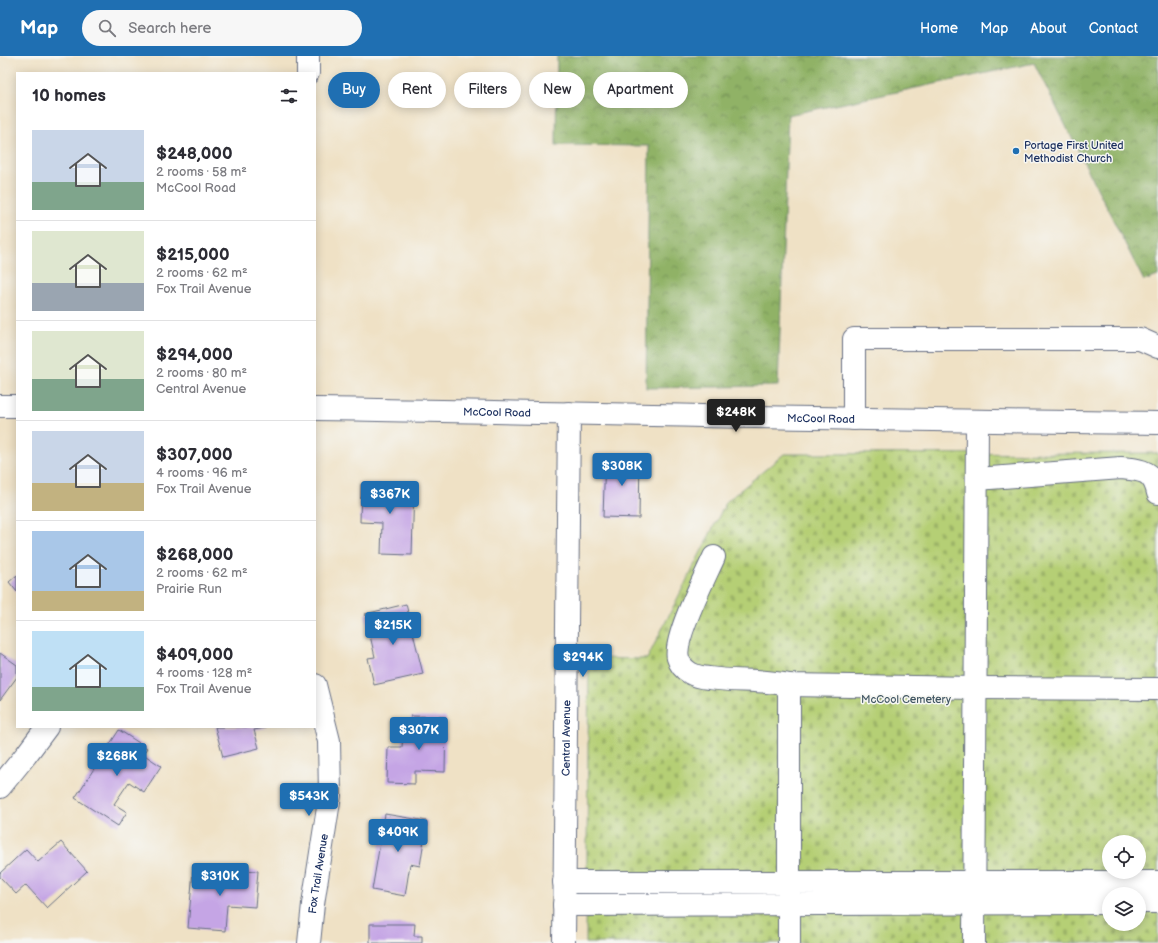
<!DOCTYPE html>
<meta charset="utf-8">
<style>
:root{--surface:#fff;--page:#f7f7f7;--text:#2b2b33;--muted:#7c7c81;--line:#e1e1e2;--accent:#1f6fb2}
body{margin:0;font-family:"Balsamiq Sans",sans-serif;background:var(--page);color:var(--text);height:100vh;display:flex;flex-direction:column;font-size:15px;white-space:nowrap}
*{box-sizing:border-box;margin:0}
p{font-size:13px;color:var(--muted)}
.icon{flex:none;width:22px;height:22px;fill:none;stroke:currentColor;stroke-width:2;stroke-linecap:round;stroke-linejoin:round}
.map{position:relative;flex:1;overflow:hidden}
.details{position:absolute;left:16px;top:16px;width:300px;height:656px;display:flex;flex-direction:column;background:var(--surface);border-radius:0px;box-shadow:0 2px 10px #0003}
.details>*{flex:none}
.guide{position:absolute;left:328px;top:16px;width:380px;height:36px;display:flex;gap:8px}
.buttons{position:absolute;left:1102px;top:779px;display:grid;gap:8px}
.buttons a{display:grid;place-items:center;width:44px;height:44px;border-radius:50%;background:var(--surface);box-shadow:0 2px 10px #0003;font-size:20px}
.price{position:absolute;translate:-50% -34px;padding:0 9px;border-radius:4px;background:var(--accent);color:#fff;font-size:13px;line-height:26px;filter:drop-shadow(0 1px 2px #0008)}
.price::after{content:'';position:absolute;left:50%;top:24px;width:12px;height:9px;margin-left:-6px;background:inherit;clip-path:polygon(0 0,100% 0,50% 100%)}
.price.active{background:#222;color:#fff}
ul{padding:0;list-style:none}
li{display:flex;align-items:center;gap:12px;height:100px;padding:0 16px}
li+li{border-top:1px solid var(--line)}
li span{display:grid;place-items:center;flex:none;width:112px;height:80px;border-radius:0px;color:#555}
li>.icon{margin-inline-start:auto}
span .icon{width:48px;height:48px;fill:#fffc;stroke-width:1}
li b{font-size:17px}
h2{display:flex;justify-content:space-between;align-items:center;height:48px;padding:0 16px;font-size:17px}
.chip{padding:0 14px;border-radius:18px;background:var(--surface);box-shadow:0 2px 10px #0003;font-size:14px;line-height:36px}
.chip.active{background:var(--accent);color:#fff}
header{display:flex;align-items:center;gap:24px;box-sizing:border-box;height:56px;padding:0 20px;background:var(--accent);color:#fff}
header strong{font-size:19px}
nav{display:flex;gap:22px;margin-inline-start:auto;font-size:14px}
.search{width:280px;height:36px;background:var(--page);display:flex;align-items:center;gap:10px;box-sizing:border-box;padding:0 14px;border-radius:22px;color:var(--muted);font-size:15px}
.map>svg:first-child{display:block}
</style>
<header>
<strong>Map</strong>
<div class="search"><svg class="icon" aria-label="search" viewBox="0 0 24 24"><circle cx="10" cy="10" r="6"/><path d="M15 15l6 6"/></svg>Search here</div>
<nav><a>Home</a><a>Map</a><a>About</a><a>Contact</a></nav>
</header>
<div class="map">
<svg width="1158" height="887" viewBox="0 0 1158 887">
<defs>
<pattern id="forest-crowns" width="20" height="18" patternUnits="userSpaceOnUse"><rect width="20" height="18" fill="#90b266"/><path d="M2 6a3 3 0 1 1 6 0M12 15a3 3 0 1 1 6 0" fill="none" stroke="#759157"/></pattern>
<pattern id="cemetery-stones" width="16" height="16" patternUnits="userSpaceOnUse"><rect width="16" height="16" fill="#b5cf74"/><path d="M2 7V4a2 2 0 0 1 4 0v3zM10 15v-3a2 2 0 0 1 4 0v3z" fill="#9bb267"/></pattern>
</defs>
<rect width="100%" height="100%" fill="#f6f6f2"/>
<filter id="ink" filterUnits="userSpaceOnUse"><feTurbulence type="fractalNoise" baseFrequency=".025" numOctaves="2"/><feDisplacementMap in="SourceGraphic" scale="8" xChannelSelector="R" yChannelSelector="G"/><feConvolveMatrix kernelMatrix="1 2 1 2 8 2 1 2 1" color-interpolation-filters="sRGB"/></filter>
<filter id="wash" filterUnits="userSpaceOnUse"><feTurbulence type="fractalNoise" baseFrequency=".012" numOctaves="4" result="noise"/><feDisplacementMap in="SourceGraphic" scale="16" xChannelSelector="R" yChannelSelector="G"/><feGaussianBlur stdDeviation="0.9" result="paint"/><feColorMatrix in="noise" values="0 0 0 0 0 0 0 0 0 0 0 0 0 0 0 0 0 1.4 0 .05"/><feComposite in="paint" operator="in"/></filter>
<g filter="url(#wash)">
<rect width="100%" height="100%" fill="#efe1c5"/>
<!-- forest -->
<path fill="url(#forest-crowns)" stroke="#567062" d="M557,0H1158V220L1144,225L1034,7L788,59L778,330L646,332L649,90L556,89Z"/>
<!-- cemetery -->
<path fill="url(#cemetery-stones)" stroke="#687f69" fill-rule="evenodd" d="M1158,397V887H586L589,602L647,603L726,446L784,398ZM1109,786H1139V816H1109ZM1109,838H1139V868H1109Z"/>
<g id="blocks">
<!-- building -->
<path fill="#c5a5e5" d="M605,399L640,400L639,462L603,461Z
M361,428L414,430L412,499L381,498L382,467L360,466Z
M17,519V536L9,526Z
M406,548L423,618L374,629L368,602L375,601L365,558Z
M0,597L17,609V621L0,644Z
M411,660L446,661L445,716L415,715V728L387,727L388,691H402L403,678H410Z
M215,671H265V672L254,674L259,692L223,701Z
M119,674L147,692L143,698L161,710L144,736L129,726L114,748L127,756L118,770L75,742Z
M385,758L427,765L420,810L410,808L405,840L372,834Z
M61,786L87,815L47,852L26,829L16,838L0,821V817L26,793L38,806Z
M228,813L258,815L255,851L227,849L225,875L188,872L193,815L228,817Z
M370,868H415L414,880H422V887H370Z"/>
</g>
</g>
<g filter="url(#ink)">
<use href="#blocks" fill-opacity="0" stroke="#656d82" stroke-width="1"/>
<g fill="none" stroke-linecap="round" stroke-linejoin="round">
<defs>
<g id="minor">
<path d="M308,17V0"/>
<path d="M0,350H17"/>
<path id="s1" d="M315,353C596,357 877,365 1158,367"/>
<path d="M854,363V283H1140L1158,291"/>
<path d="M977,423L1121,412C1142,414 1153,414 1158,437"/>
<path d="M714,501C705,521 673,583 678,602C682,616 696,621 709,622C736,626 762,623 789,629L976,632L1158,633"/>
<path d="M789,629V887"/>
<path d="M0,731L26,699L47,671"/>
<path d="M564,826H1158"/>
<path d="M1139,846H1158"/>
<path d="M564,849L1109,847"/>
<path id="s2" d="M309,887L313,848L330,739L329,685L315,629"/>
<path id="s3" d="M564,887L569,357"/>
<path d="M974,887L977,366"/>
</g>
</defs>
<!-- minor casing -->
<use href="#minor" stroke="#656d82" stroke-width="24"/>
<!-- minor -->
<use href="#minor" stroke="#fff" stroke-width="22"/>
</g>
</g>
<!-- markers -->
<circle fill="#1f6fb2" stroke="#f6f6f2" stroke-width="1.5" cx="1016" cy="95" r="4"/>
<g text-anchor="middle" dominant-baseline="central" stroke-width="3" stroke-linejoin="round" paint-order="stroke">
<!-- poi labels -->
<g font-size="11" fill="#1b2f5e" stroke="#f6f6f2" text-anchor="start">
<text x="1024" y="89">Portage First United<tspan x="1024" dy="13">Methodist Church</tspan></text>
</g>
<!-- street labels -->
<g font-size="11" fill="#1b2f5e" stroke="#f6f6f2">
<text stroke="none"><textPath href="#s1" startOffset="182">McCool Road</textPath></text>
<text stroke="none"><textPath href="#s1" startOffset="506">McCool Road</textPath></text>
<text stroke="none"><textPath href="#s3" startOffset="205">Central Avenue</textPath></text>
<text stroke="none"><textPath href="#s2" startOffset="70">Fox Trail Avenue</textPath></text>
</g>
<!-- park labels -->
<g font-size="11" fill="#425764" stroke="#f6f6f2">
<text x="906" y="643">McCool Cemetery</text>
</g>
</g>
</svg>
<div class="buttons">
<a><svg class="icon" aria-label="locate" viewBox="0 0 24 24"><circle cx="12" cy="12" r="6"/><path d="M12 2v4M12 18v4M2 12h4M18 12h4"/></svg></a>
<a><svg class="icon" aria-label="layers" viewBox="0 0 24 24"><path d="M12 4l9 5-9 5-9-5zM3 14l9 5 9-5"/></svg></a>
</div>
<b class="price active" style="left:736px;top:377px">$248K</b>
<b class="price" style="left:622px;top:431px">$308K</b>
<b class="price" style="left:390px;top:459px">$367K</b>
<b class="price" style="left:393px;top:590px">$215K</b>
<b class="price" style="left:583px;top:622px">$294K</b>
<b class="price" style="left:419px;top:695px">$307K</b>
<b class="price" style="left:117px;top:721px">$268K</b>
<b class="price" style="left:309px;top:761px">$543K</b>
<b class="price" style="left:398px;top:797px">$409K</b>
<b class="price" style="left:220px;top:841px">$310K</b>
<div class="guide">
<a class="chip active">Buy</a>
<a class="chip">Rent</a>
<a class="chip">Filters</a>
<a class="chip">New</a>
<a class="chip">Apartment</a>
</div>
<section class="details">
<h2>10 homes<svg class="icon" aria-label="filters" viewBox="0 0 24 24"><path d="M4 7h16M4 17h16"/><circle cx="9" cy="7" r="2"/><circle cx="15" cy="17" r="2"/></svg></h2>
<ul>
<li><span style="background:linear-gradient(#c9d6e8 65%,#7fa58c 0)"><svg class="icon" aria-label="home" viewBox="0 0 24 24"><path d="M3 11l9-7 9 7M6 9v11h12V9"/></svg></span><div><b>$248,000</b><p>2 rooms · 58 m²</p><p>McCool Road</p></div></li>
<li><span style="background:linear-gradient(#dfe7d0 65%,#9aa5b1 0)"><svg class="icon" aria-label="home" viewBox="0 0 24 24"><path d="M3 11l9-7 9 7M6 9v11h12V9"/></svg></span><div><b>$215,000</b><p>2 rooms · 62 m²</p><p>Fox Trail Avenue</p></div></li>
<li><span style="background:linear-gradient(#dfe7d0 60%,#7fa58c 0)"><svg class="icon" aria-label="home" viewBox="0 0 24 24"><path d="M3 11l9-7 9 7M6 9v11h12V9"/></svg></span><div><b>$294,000</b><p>2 rooms · 80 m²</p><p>Central Avenue</p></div></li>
<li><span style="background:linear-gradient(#c9d6e8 65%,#c2b280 0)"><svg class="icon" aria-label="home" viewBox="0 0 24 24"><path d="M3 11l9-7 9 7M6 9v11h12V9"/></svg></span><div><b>$307,000</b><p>4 rooms · 96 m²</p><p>Fox Trail Avenue</p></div></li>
<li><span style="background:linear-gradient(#a9c7e8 75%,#c2b280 0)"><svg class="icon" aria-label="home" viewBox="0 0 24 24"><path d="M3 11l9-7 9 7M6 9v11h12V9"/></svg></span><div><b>$268,000</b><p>2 rooms · 62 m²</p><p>Prairie Run</p></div></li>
<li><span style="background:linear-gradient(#bfe0f5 70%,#7fa58c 0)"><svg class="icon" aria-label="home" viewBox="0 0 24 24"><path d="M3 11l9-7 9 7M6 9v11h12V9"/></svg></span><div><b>$409,000</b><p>4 rooms · 128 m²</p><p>Fox Trail Avenue</p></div></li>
</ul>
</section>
</div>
